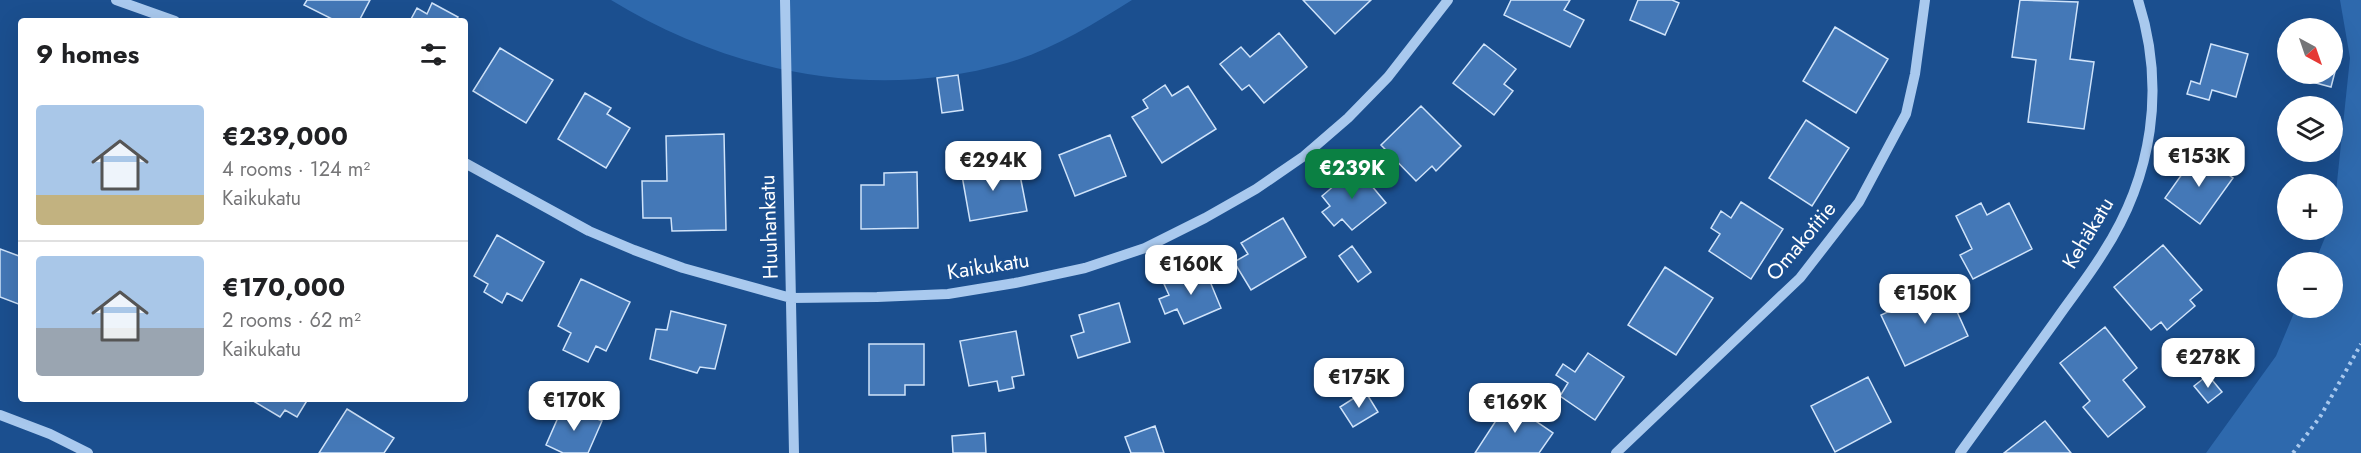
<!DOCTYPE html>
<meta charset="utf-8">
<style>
:root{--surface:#fff;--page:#f6f6f6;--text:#202124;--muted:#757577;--line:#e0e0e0;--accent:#0b8043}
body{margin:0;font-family:Jost,sans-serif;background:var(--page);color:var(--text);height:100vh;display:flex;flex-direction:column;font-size:22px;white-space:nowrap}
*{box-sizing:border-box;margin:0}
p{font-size:20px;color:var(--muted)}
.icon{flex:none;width:33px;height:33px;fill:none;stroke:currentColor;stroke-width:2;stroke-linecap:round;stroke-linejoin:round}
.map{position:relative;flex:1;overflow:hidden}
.side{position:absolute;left:18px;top:18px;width:450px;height:384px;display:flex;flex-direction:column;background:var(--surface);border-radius:6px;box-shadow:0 6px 24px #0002}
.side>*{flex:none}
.needle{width:39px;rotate:140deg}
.tools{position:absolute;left:2277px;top:18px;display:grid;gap:12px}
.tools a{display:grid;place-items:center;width:66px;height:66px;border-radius:50%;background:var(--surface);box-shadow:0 6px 24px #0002;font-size:30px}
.price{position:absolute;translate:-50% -51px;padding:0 14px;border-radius:12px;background:#fff;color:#222;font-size:20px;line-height:39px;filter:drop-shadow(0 2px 3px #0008)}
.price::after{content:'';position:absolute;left:50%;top:36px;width:18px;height:14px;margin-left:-9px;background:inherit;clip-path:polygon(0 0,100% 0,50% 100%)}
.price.active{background:var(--accent);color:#fff}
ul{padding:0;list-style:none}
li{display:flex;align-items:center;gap:18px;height:150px;padding:0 18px}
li+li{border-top:2px solid var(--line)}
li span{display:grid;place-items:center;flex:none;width:168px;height:120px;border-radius:6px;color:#555}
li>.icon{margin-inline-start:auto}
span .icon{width:72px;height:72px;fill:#fffc;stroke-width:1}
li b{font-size:26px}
h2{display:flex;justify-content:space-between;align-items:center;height:72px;padding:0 18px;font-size:26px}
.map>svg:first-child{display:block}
</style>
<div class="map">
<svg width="2361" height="453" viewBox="0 0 2361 453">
<rect width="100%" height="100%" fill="#1b4f8f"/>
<!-- green -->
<path fill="#2e69ad" d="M611,0H1132C1092,25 1052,50 1007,63C873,102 728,72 611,0Z
M2340,0H2361V453H2206L2276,356L2296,308H2332V262H2315L2328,230H2332L2350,58Z"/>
<!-- building -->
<path fill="#4478b7" stroke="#cfe3fa" stroke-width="1.5" d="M307,0H370L359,21H336L304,5Z
M1303,0H1371L1335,34Z
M1511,0H1570L1564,10L1584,20L1570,47L1504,15Z
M1638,0H1672L1679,3L1665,35L1630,20Z
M2020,0L2078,2L2070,59L2094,62L2084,129L2028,122L2036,60L2012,57Z
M432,3L458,17L455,21H410L417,8L427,14Z
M1835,27L1888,59L1856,113L1803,81Z
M1279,33L1307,67L1264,103L1249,85L1242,90L1220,64L1241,47L1250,57Z
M1484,44L1516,69L1504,84L1513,91L1494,115L1453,83Z
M2211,44L2248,54L2236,97L2212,90L2209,100L2187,94L2191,81L2200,84Z
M500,48L553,80L526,123L473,91Z
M2332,63L2337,64L2331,87L2297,78L2298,74H2332Z
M958,75L963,110L942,113L937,78Z
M1165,85L1172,96L1188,86L1216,129L1162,163L1132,117L1148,108L1143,100Z
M585,93L611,108L607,114L630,128L606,168L558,139Z
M1421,106L1461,146L1436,171L1432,166L1416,181L1381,145Z
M1806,120L1849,148L1812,206L1769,178Z
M724,134L726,230L672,231L671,218H643L642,181H667L666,136Z
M1110,135L1126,176L1075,196L1059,155Z
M2197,153L2233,178L2200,224L2165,198Z
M996,164L998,174L1019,170L1027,211L970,221L961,170Z
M1356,167L1386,203L1352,230L1342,219L1334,226L1322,212L1330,206L1322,196Z
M917,172L918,228L861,229V185H884V173Z
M1741,202L1783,229L1751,279L1709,251L1720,234L1711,228L1721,211L1731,218Z
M1981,203L1987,215L2009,203L2032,249L1973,279L1960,255L1972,249L1956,216Z
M1283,218L1306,257L1251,290L1234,262L1248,254L1241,243Z
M497,235L544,262L522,301L507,293L502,303L484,292L488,284L474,276Z
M2163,245L2202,290L2190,300L2195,306L2167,330L2161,322L2151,330L2114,287Z
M1352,246L1371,272L1358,282L1339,256Z
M0,249L19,256L21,251V305L0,297Z
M1204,267L1221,308L1184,324L1177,309L1165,314L1159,299L1169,295L1164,284Z
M1665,267L1713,298L1676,355L1628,325Z
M581,279L630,302L606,351L596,346L588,362L563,350L571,333L558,326Z
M1945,285L1968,336L1905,366L1881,315Z
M1119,303L1130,342L1078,358L1071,336L1084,332L1079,315Z
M671,311L726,325L715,369L700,367L697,373L650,359L656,329L667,330Z
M2105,327L2137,368L2123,380L2145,407L2108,437L2083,407L2090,401L2060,363Z
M1016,331L1024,375L1012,377L1014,388L999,391L997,381L969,386L960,341Z
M869,344H924V385H905V395H869Z
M1588,353L1624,377L1595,420L1560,396L1568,383L1556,375L1563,364L1575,372Z
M2208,375L2222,392L2208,403L2194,386Z
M1868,377L1891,422L1835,452L1811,406Z
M1365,391L1378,412L1353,427L1340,407Z
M250,399H308L297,417L285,410L280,417Z
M1508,402L1553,433L1539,453H1475Z
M564,404L602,421L588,453H563L546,445Z
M347,409L394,438L384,453H319Z
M2045,421L2071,453H2004Z
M1155,426L1164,453H1131L1125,437Z
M985,433L986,453H953L952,436Z"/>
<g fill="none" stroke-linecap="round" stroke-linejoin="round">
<!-- path -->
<path stroke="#a9c9ee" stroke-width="4" stroke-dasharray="3 4.5" stroke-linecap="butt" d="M2293,453L2320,417L2361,344"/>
<!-- minor -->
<path stroke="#a9c9ee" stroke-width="10" d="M116,0L175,21
M785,0L794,453
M465,163L589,231L634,250L683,268L791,298L877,297L948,294L1015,283L1085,268L1145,248L1205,218L1256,189L1304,156L1348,118L1388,77L1448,0
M0,415L50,434L88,453
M1616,453L1800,278L1859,202L1906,114L1915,74L1925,0
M1960,453C1992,409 2024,364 2056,320C2072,297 2089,276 2103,253C2153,176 2166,87 2138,0"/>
</g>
<g text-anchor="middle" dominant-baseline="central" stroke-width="5" stroke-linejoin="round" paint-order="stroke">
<!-- street labels -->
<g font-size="21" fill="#fff" stroke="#1b4f8f">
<text transform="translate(769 227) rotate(-92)">Huuhankatu</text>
<text transform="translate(2088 233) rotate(-59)">Kehäkatu</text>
<text transform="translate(1801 241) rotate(-50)">Omakotitie</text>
<text transform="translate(988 266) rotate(-9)">Kaikukatu</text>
</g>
</g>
</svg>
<div class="tools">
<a><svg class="needle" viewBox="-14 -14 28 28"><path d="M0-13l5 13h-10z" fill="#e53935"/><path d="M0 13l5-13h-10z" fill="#757577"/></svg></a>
<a><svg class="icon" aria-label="layers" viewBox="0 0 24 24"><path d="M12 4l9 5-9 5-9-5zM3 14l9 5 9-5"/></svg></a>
<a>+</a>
<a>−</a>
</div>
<b class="price" style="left:2199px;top:188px">€153K</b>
<b class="price" style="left:993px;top:192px">€294K</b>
<b class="price active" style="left:1352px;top:200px">€239K</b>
<b class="price" style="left:1191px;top:296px">€160K</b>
<b class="price" style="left:1925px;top:325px">€150K</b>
<b class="price" style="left:2208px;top:389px">€278K</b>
<b class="price" style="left:1359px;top:409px">€175K</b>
<b class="price" style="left:574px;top:432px">€170K</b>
<b class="price" style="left:1515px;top:434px">€169K</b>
<section class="side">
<h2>9 homes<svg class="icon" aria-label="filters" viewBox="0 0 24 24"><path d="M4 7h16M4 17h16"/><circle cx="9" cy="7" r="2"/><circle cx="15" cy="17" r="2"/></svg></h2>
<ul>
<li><span style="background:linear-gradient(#a9c7e8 75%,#c2b280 0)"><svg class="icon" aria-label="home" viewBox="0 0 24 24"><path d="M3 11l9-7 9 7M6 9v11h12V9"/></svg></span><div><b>€239,000</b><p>4 rooms · 124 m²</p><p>Kaikukatu</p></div></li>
<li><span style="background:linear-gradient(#a9c7e8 60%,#9aa5b1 0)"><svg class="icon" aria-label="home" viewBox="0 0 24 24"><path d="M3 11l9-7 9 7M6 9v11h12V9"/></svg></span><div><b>€170,000</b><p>2 rooms · 62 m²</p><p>Kaikukatu</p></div></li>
</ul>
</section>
</div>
